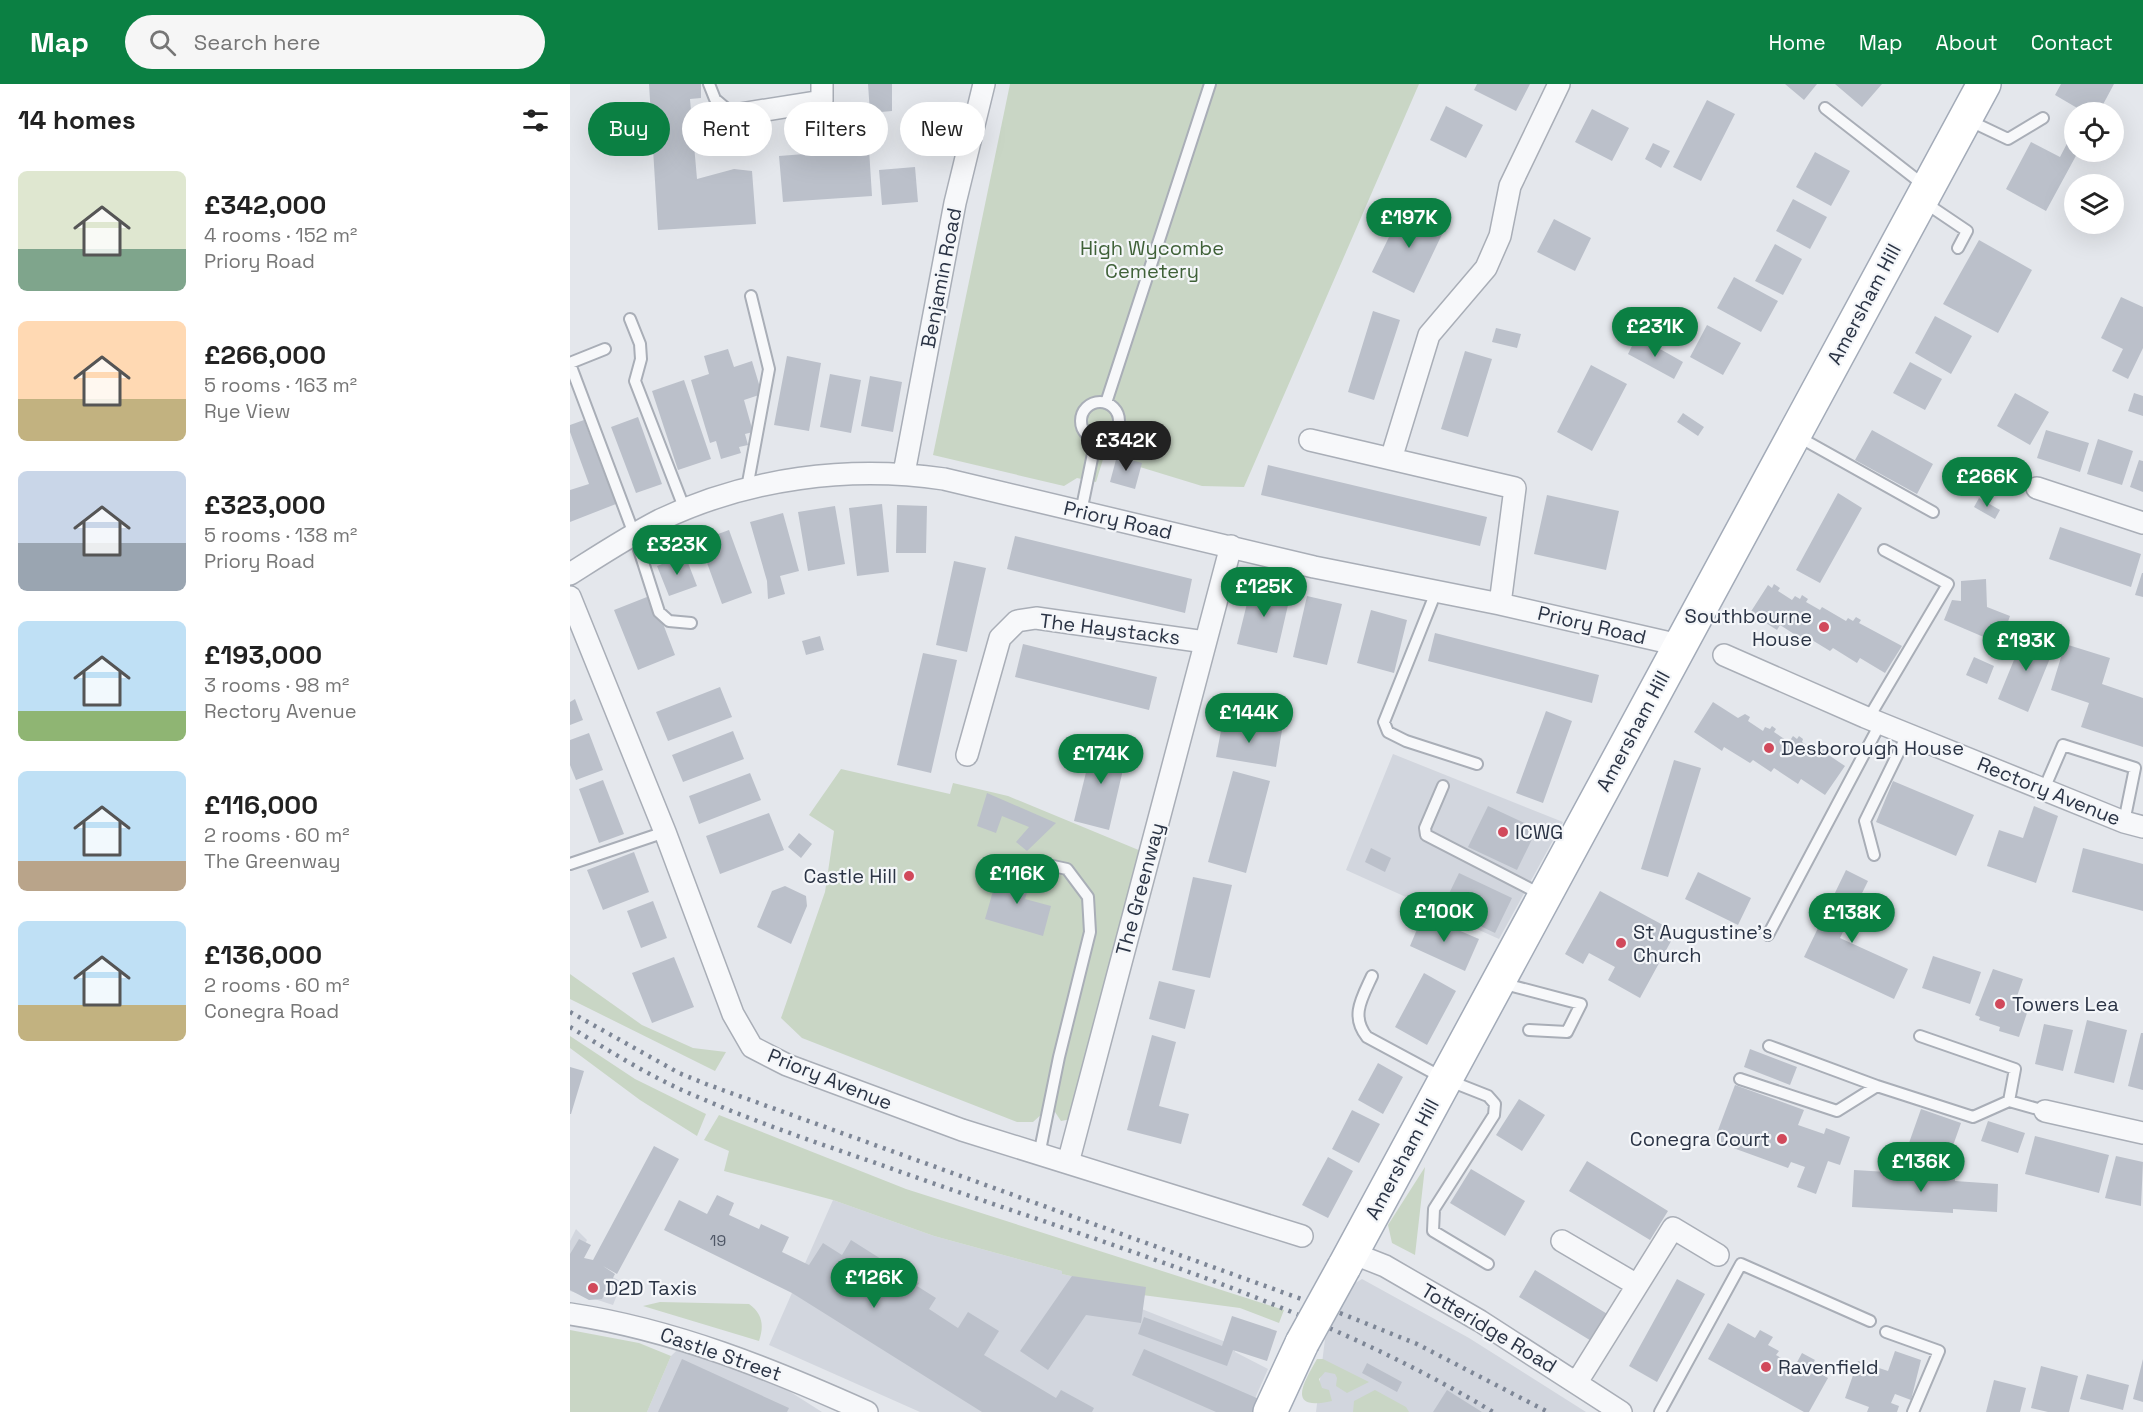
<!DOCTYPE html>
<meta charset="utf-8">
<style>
:root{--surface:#fff;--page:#f6f6f6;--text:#222;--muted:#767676;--accent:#0b8043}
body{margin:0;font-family:"Space Grotesk",sans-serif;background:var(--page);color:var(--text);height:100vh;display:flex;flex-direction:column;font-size:22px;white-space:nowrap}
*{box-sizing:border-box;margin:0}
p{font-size:20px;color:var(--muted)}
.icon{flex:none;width:33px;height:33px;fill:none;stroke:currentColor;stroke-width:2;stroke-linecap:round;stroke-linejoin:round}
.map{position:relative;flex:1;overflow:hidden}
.side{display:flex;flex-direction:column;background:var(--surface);width:570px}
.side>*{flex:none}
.guide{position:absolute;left:18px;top:18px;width:570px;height:54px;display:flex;gap:12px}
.fabs{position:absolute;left:1494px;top:18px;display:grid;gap:12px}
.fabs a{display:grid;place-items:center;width:60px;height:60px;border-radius:50%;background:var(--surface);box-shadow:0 6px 24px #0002;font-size:30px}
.price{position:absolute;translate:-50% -51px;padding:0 14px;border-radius:21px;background:var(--accent);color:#fff;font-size:20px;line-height:39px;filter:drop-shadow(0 2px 3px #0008)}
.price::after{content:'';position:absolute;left:50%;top:36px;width:18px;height:14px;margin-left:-9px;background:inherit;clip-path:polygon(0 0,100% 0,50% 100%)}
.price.active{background:#222;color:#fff}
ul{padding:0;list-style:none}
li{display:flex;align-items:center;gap:18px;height:150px;padding:0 18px}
li span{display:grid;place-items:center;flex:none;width:168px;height:120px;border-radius:9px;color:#555}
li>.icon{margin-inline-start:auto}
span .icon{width:72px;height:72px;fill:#fffc;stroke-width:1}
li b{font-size:26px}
h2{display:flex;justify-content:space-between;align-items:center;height:72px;padding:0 18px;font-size:26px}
.pill{padding:0 21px;border-radius:27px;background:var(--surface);box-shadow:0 6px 24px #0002;font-size:21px;line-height:54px}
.pill.active{background:var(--accent);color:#fff}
header{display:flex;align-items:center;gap:36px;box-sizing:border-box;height:84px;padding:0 30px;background:var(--accent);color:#fff}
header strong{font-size:28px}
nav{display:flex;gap:33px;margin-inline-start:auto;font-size:21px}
.search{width:420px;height:54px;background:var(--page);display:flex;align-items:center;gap:15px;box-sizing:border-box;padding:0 21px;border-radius:33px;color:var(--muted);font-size:22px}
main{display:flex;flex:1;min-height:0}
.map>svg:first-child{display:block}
</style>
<header>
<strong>Map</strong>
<div class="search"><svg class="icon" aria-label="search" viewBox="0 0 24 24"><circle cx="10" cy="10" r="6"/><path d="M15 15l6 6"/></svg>Search here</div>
<nav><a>Home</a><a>Map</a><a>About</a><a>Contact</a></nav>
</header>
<main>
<section class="side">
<h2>14 homes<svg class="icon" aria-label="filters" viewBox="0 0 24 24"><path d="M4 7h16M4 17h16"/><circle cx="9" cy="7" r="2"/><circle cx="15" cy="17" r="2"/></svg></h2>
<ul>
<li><span style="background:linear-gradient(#dfe7d0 65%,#7fa58c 0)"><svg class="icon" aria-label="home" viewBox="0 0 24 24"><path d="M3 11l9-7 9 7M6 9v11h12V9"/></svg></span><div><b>£342,000</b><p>4 rooms · 152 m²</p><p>Priory Road</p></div></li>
<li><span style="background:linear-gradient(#ffd9b3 65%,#c2b280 0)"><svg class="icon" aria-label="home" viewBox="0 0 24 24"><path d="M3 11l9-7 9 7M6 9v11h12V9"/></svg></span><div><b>£266,000</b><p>5 rooms · 163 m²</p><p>Rye View</p></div></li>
<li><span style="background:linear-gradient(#c9d6e8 60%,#9aa5b1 0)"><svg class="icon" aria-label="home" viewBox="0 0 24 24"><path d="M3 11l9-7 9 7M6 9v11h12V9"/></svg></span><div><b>£323,000</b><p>5 rooms · 138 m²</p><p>Priory Road</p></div></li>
<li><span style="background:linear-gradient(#bfe0f5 75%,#8fb573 0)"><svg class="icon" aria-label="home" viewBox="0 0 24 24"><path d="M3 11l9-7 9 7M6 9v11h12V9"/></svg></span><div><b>£193,000</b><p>3 rooms · 98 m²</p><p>Rectory Avenue</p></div></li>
<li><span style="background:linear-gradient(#bfe0f5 75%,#b9a48a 0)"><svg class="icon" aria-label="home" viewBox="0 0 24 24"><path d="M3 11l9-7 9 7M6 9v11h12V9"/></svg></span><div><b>£116,000</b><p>2 rooms · 60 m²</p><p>The Greenway</p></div></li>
<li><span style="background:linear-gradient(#bfe0f5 70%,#c2b280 0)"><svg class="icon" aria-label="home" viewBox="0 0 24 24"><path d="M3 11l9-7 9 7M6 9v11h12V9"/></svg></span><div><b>£136,000</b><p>2 rooms · 60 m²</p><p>Conegra Road</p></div></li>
</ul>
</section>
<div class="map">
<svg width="1573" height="1328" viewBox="0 0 1573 1328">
<rect width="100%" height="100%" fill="#e4e7ec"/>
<!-- built -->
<path fill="#d2d6de" d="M823,670L993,738L929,855L776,786Z
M263,1116L364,1152L492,1187V1190L565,1207L569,1224L666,1262L665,1268L698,1285L679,1328H350L199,1261Z
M6,1145L17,1156L8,1175L52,1198L43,1221L0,1207V1157Z
M792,1195L899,1254L1016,1328H746L755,1255L782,1201Z
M126,1248L252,1328H77L101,1272Z"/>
<!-- green -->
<path fill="#c9d6c5" d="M440,0H849L674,403L632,402L534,372L526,398L507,394L494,402L363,371Z
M271,685L380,710L383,699L438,712L571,767L502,1035L491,1037L485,1028L473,1029L463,1038H447L232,954L211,934L255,808L264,747L239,731Z
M0,890L72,941L123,964L156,968L145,987L0,915Z
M0,952L65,995L136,1030L127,1052L70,1016L0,964Z
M149,1031L336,1105L714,1226L709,1239L670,1224L565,1210V1207L492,1190V1187L364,1152L263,1116L154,1087L159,1067L134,1056Z
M855,1083L845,1171L822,1159L818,1141Z
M90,1218L179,1220C193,1230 194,1242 189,1257L73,1222Z
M0,1246L69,1259L101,1272L77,1328H0Z
M747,1275H753L799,1298L777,1309L766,1302L767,1294L765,1290L755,1288L749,1295L752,1304L759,1306L762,1317C715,1328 734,1298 747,1275Z
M805,1306L836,1323L839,1328H783L784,1317Z"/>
<!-- building -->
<path fill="#bbc0ca" d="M79,0H131V14L120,15L127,95L164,85L182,87L186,140L88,146Z
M298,0H322V27L300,29Z
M907,0H960L946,27L904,6Z
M1215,0H1247L1234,16Z
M1265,0H1312L1292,23Z
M1491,0H1544L1529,28H1514L1485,11Z
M1137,16L1165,30L1131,97L1103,83Z
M876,22L913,41L896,74L860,56Z
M1022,25L1059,44L1042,77L1005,58Z
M1504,46V68H1508L1476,127L1436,105L1461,58L1490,73Z
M1083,59L1100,67L1091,84L1075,75Z
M299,65L302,112L213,118L209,72Z
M1245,68L1280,87L1261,122L1226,103Z
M345,83L348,118L312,121L309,86Z
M1223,115L1257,133L1240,165L1206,147Z
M834,122L876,142L844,209L802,188Z
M984,135L1021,154L1005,187L967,168Z
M1409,156L1462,186L1428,249L1373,220Z
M1205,160L1232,175L1213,211L1185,197Z
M1164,193L1208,217L1191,248L1147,224Z
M1551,213L1573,223V264L1558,295L1542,287L1553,265L1531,254Z
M803,227L830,236L804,316L778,308Z
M1365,232L1402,252L1381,290L1345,269Z
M1137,241L1171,259L1153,291L1120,273Z
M926,244L951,250L947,264L922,258Z
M1067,252L1113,278L1104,295L1058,270Z
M158,265L164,283L182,277L192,310L174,316L183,348L175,350L178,361L169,363L171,369L151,375L146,357L140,359L121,296L139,290L134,272Z
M895,267L922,275L898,353L871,345Z
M217,272L251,279L239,347L204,341Z
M1340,278L1372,295L1355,326L1323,309Z
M1021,281L1057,300L1022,367L987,348Z
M260,290L291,296L281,349L250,343Z
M300,292L332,298L323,348L291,342Z
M114,296L141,375L108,386L82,307Z
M1445,309L1479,328L1460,361L1427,342Z
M1564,309L1573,312V332L1558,327Z
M1113,329L1134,343L1128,352L1107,338Z
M68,333L92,400L66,409L41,343Z
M14,336L46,420L0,438V406L19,400L0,348V341Z
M1302,346L1363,380L1347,410L1285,376Z
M1476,346L1519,359L1510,388L1467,374Z
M1528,355L1563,367L1552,401L1517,390Z
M547,372L572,379L565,405L540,398Z
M1569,376L1573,377V408L1560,403Z
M698,381L917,433L910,462L691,411Z
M1268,409L1292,424L1250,499L1226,486Z
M977,411L1049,427L1036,486L964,470Z
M1409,414L1430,426L1425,435L1404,423Z
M312,420L319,488L287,492L279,424Z
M327,421L357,422L356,469H326Z
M265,422L275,480L238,487L228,428Z
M213,429L229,487L210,492L215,510L198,515L197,497L180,438Z
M1490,443L1571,470L1561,503L1479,475Z
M159,446L182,509L152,520L129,457Z
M445,452L622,495L615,529L437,485Z
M115,471L127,502L99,512L87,482Z
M384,477L416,484L397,568L366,561Z
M1572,489H1573V513L1565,511Z
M1416,495L1417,523L1440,532L1430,560L1374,536L1382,516L1391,517V497Z
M682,499L721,508L707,569L667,560Z
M1204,500L1210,504L1208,507L1222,516L1225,512L1230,515L1232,511L1238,515L1236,518L1250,526L1252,523L1276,537L1278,534L1283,537L1286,533L1291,536L1289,539L1332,562L1315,589L1290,574L1287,579L1263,564L1260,567L1237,553L1235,557L1210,541L1207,546L1180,529L1198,501L1202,504Z
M82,511L105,571L68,586L44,526Z
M737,512L772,520L757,581L723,573Z
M801,526L837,536L824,589L787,579Z
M865,549L1029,591L1022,619L858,577Z
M1455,549L1485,562L1458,628L1428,615Z
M250,552L254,566L236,571L232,557Z
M453,560L587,593L579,626L445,593Z
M1495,560L1540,574L1532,600L1573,614V663L1511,643L1519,619L1481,606Z
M353,569L387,576L361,689L327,681Z
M1404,573L1424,582L1417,600L1396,591Z
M150,603L162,633L98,657L86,628Z
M5,615L13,636L0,641V618Z
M1143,618L1168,634L1175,630L1180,633L1178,637L1193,647L1195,643L1200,645L1202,642L1206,645L1204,648L1219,658L1223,652L1227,655L1229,652L1233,655L1232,658L1247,668L1254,664L1259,667L1257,670L1275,682L1255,711L1231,695L1228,700L1204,684L1201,688L1183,676L1180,679L1154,663L1152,667L1124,648Z
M976,627L1002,637L973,719L946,709Z
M653,636L712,646L706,683L646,673Z
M163,647L174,675L113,698L102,671Z
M19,649L33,686L6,696L0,681V656Z
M524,656L558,664L539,746L504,737Z
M1104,676L1131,684L1098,793L1071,785Z
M663,687L700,697L676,789L638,778Z
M180,689L191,716L129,740L119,712Z
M33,696L54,750L29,759L9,705Z
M1323,697L1404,731L1386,772L1306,738Z
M417,709L486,739L457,767L446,758L459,743L432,732L426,749L407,742Z
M918,722L967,745L947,786L898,763Z
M1464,722L1488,732L1466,799L1417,782L1429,746L1453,754Z
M199,729L214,766L150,790L136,752Z
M229,749L242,760L231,774L218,763Z
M801,764L821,774L815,788L795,778Z
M1513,764L1573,780V827L1502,808Z
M64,768L79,808L33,826L17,786Z
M429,786L461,796L455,815L481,822L473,852L415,835Z
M1276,786L1298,797L1270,854L1338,885L1324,915L1234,873Z
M1128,788L1181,814L1168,841L1115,815Z
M889,789L942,814L925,849L872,824Z
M623,793L662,801L640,894L602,886Z
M215,802L236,812L237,822L221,860L187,843L202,807Z
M1030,807L1106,848L1070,914L1038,896L1045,883L1019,869L1013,880L995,870Z
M83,817L97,854L71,864L57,827Z
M853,831L909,855L895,887L840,862Z
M1363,872L1411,888L1400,920L1352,904Z
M104,873L124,923L82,939L62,889Z
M1423,885L1453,895L1445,918L1459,923L1449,953L1429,947L1430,943L1409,936L1410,933L1405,931Z
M854,889L886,907L857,961L825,943Z
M589,897L625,906L615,945L579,935Z
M1517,936L1557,946L1544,999L1504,989Z
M1474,940L1503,946L1493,987L1465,980Z
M1571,949H1573V1006L1558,1002Z
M582,951L606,958L589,1022L619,1030L611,1060L557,1046Z
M1180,965L1227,983L1220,1001L1174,983Z
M808,979L833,993L813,1030L788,1016Z
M0,983L14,987L1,1030H0Z
M1165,1001L1234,1026L1228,1041L1254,1050L1256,1044L1280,1053L1270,1081L1258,1077L1246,1110L1227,1103L1235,1083L1221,1078L1218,1084L1144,1057Z
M949,1015L975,1031L952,1067L926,1051Z
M1351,1025L1391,1039L1379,1073L1339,1059Z
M782,1026L810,1040L789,1079L762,1065Z
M1418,1037L1455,1049L1448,1069L1411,1057Z
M1465,1052L1539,1071L1529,1109L1455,1090Z
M84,1062L109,1075L47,1190L33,1182L45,1190L32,1215L19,1216L0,1206V1170L9,1155L21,1161L14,1174L23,1176Z
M1546,1072L1573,1078L1571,1122L1535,1114Z
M758,1073L783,1087L758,1134L732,1121Z
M1017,1077L1098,1127L1080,1156L999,1107Z
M901,1085L955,1117L935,1152L880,1119Z
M1284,1086L1385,1092V1097L1428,1100L1427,1128L1383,1125V1129L1282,1123Z
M147,1111L164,1119L159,1131L189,1145L191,1140L219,1153L212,1168L239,1181L253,1159L272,1171L281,1156L349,1199L347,1202L366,1214L359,1225L388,1244L398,1228L429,1247L414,1271L486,1314L491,1306L524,1324L522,1328H412L222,1209L94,1146L109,1116L137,1130Z
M965,1186L1039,1231L1023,1258L949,1213Z
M502,1192L576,1203L571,1239L516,1231L478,1286L450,1267Z
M1107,1195L1135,1210L1087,1298L1059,1282Z
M662,1232L707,1247L697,1277L663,1266L657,1282L568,1250L574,1233L652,1262Z
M1158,1239L1185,1254L1190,1246L1203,1253L1198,1261L1209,1267L1206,1271L1225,1282L1232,1269L1245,1276L1238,1287L1242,1290L1244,1286L1258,1294L1239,1328H1234L1138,1275Z
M574,1265L689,1315L683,1328H646L562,1291Z
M1325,1267L1351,1276L1341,1316L1325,1310L1321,1319L1329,1322L1327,1328H1297L1299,1323L1275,1314L1288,1277L1318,1287Z
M112,1275L219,1324L217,1328H88Z
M1573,1275V1318L1563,1315Z
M797,1279L832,1298L827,1308L792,1289Z
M1471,1282L1508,1292L1499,1328H1478L1461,1324Z
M1517,1290L1559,1301L1553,1326L1510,1315Z
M1424,1296L1456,1304L1450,1328H1416Z
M877,1306L912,1328H863Z"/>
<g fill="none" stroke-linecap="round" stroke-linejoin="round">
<defs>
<path id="lane" d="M139,0L145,15L164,31
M1255,24L1355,102
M1398,36L1438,55L1473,34
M1354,118L1397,147L1388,164
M60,235L70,260L71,275L65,297L115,426
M0,279L35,265
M0,280L64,450L89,528L99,537L121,539
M511 337a19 19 0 1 1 38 0a19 19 0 1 1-38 0Z
M536,319L640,0
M1227,352L1363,428
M177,404L199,285L181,212
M511,428L526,355
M866,508L814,638L818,648L836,657L907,680
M1298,635L1378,500L1314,466
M873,702L855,744L856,751L972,811
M1474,705L1493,661L1565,684L1554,738
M1304,771L1295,737L1337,651
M0,780L95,748
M1198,851L1310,640
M802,892C792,914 780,932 797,953L875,995L918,1012L925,1020L924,1031L864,1125L863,1147L918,1180
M931,899L1011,920L997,948L959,946
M1350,952L1445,985L1439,1017
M1199,962L1307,1002L1403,1033L1439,1017L1475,1027
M1170,995L1267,1027L1307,1002
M469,1071L489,973L520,848L518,813L497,785L483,782
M1316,1248L1369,1267L1343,1328
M1090,1328L1171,1180L1300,1237"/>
<path id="street" d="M164,31L252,17V0
M740,356L945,404L930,520
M821,375L859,251L916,184L930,152L940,102L989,0
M334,389L385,119L414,0
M1467,404L1573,439
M0,490C30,471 59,452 90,436C178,394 279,381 374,395L744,483L930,520L1109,561
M0,513L95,748L163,930L182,963L217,981L392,1046L732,1152
M1154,571L1295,633L1554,738L1573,743
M397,671L430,554L447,537L466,534L635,558
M1475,1027L1573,1049
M498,1079L661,462
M992,1157L1067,1201
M782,1169L815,1182L910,1237L1051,1328
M0,1230C105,1246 201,1285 297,1328
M1007,1298L1103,1144L1148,1171"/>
<path id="primary" d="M774,1183L1414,0
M700,1328L732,1259"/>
</defs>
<!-- lane casing -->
<use href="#lane" stroke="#a9aeb7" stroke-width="14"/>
<!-- street casing -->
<use href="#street" stroke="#a9aeb7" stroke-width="24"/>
<!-- primary casing -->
<use href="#primary" stroke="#a3abb8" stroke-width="36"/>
<!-- lane -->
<use href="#lane" stroke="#f7f8fa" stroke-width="10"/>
<!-- street -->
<use href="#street" stroke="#f7f8fa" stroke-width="21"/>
<!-- primary -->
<use href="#primary" stroke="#fff" stroke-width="33"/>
<!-- rail -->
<path stroke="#7d8696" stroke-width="4.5" stroke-dasharray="3 6" stroke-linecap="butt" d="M0,928L109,989L136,1000L770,1229L847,1260L978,1328
M0,943C41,968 84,995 128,1013C190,1040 254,1061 317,1083C523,1157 735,1215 923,1328"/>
<defs>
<path id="primary-bridge" d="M732,1259L774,1183"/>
</defs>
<!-- primary-bridge casing -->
<use href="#primary-bridge" stroke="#a3abb8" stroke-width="36" stroke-linecap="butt"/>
<!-- primary-bridge -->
<use href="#primary-bridge" stroke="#fff" stroke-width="33"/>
</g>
<!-- markers -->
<g fill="#d1495b" stroke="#f4f6f9" stroke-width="2">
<circle cx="1254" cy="543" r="6"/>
<circle cx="1199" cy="664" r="6"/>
<circle cx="933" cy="748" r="6"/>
<circle cx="339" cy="792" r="6"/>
<circle cx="1051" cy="859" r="6"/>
<circle cx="1430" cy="920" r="6"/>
<circle cx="1212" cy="1055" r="6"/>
<circle cx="23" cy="1204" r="6"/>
<circle cx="1196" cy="1283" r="6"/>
</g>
<g text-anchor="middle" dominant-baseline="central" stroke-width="4.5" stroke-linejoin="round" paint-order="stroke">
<!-- number labels -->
<g font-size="16" fill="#4f5766">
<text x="148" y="1156">19</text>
</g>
<!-- park labels -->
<g font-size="20" fill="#3f6138" stroke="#f4f6f9">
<text x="582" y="164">High Wycombe<tspan x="582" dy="23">Cemetery</tspan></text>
</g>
<!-- street labels -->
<g font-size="20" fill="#2b3445" stroke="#f4f6f9">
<text transform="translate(371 194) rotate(-79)">Benjamin Road</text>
<text transform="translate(1294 220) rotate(-62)">Amersham Hill</text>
<text transform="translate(548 436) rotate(13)">Priory Road</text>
<text transform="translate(1022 541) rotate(13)">Priory Road</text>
<text transform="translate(540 545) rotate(7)">The Haystacks</text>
<text transform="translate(1063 647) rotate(-62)">Amersham Hill</text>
<text transform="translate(1479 707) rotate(22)">Rectory Avenue</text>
<text transform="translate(570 805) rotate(-75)">The Greenway</text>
<text transform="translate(260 995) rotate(22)">Priory Avenue</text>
<text transform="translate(832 1075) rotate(-62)">Amersham Hill</text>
<text transform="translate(919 1244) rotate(31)">Totteridge Road</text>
<text transform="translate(151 1270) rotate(19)">Castle Street</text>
</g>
<!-- poi labels -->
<g font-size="20" fill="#2b3445" stroke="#f4f6f9" text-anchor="start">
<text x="1242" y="532" text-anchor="end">Southbourne<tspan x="1242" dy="23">House</tspan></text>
<text x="1211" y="664">Desborough House</text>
<text x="945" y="748">ICWG</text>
<text x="327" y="792" text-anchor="end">Castle Hill</text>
<text x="1063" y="848">St Augustine's<tspan x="1063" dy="23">Church</tspan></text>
<text x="1442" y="920">Towers Lea</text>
<text x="1200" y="1055" text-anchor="end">Conegra Court</text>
<text x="35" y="1204">D2D Taxis</text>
<text x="1208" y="1283">Ravenfield</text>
</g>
</g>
</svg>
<div class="fabs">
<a><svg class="icon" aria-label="locate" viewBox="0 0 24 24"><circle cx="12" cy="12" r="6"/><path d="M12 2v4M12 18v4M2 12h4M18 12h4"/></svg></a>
<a><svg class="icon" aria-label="layers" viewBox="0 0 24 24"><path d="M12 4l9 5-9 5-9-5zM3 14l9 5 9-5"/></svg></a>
</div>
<b class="price" style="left:839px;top:165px">£197K</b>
<b class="price" style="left:1085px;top:274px">£231K</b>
<b class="price active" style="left:556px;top:388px">£342K</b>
<b class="price" style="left:1417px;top:424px">£266K</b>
<b class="price" style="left:107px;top:492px">£323K</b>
<b class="price" style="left:694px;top:534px">£125K</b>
<b class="price" style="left:1456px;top:588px">£193K</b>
<b class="price" style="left:679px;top:660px">£144K</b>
<b class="price" style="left:531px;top:701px">£174K</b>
<b class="price" style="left:447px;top:821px">£116K</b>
<b class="price" style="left:874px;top:859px">£100K</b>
<b class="price" style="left:1282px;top:860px">£138K</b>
<b class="price" style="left:1351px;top:1109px">£136K</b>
<b class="price" style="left:304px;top:1225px">£126K</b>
<div class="guide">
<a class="pill active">Buy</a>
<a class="pill">Rent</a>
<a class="pill">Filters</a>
<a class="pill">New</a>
</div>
</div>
</main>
